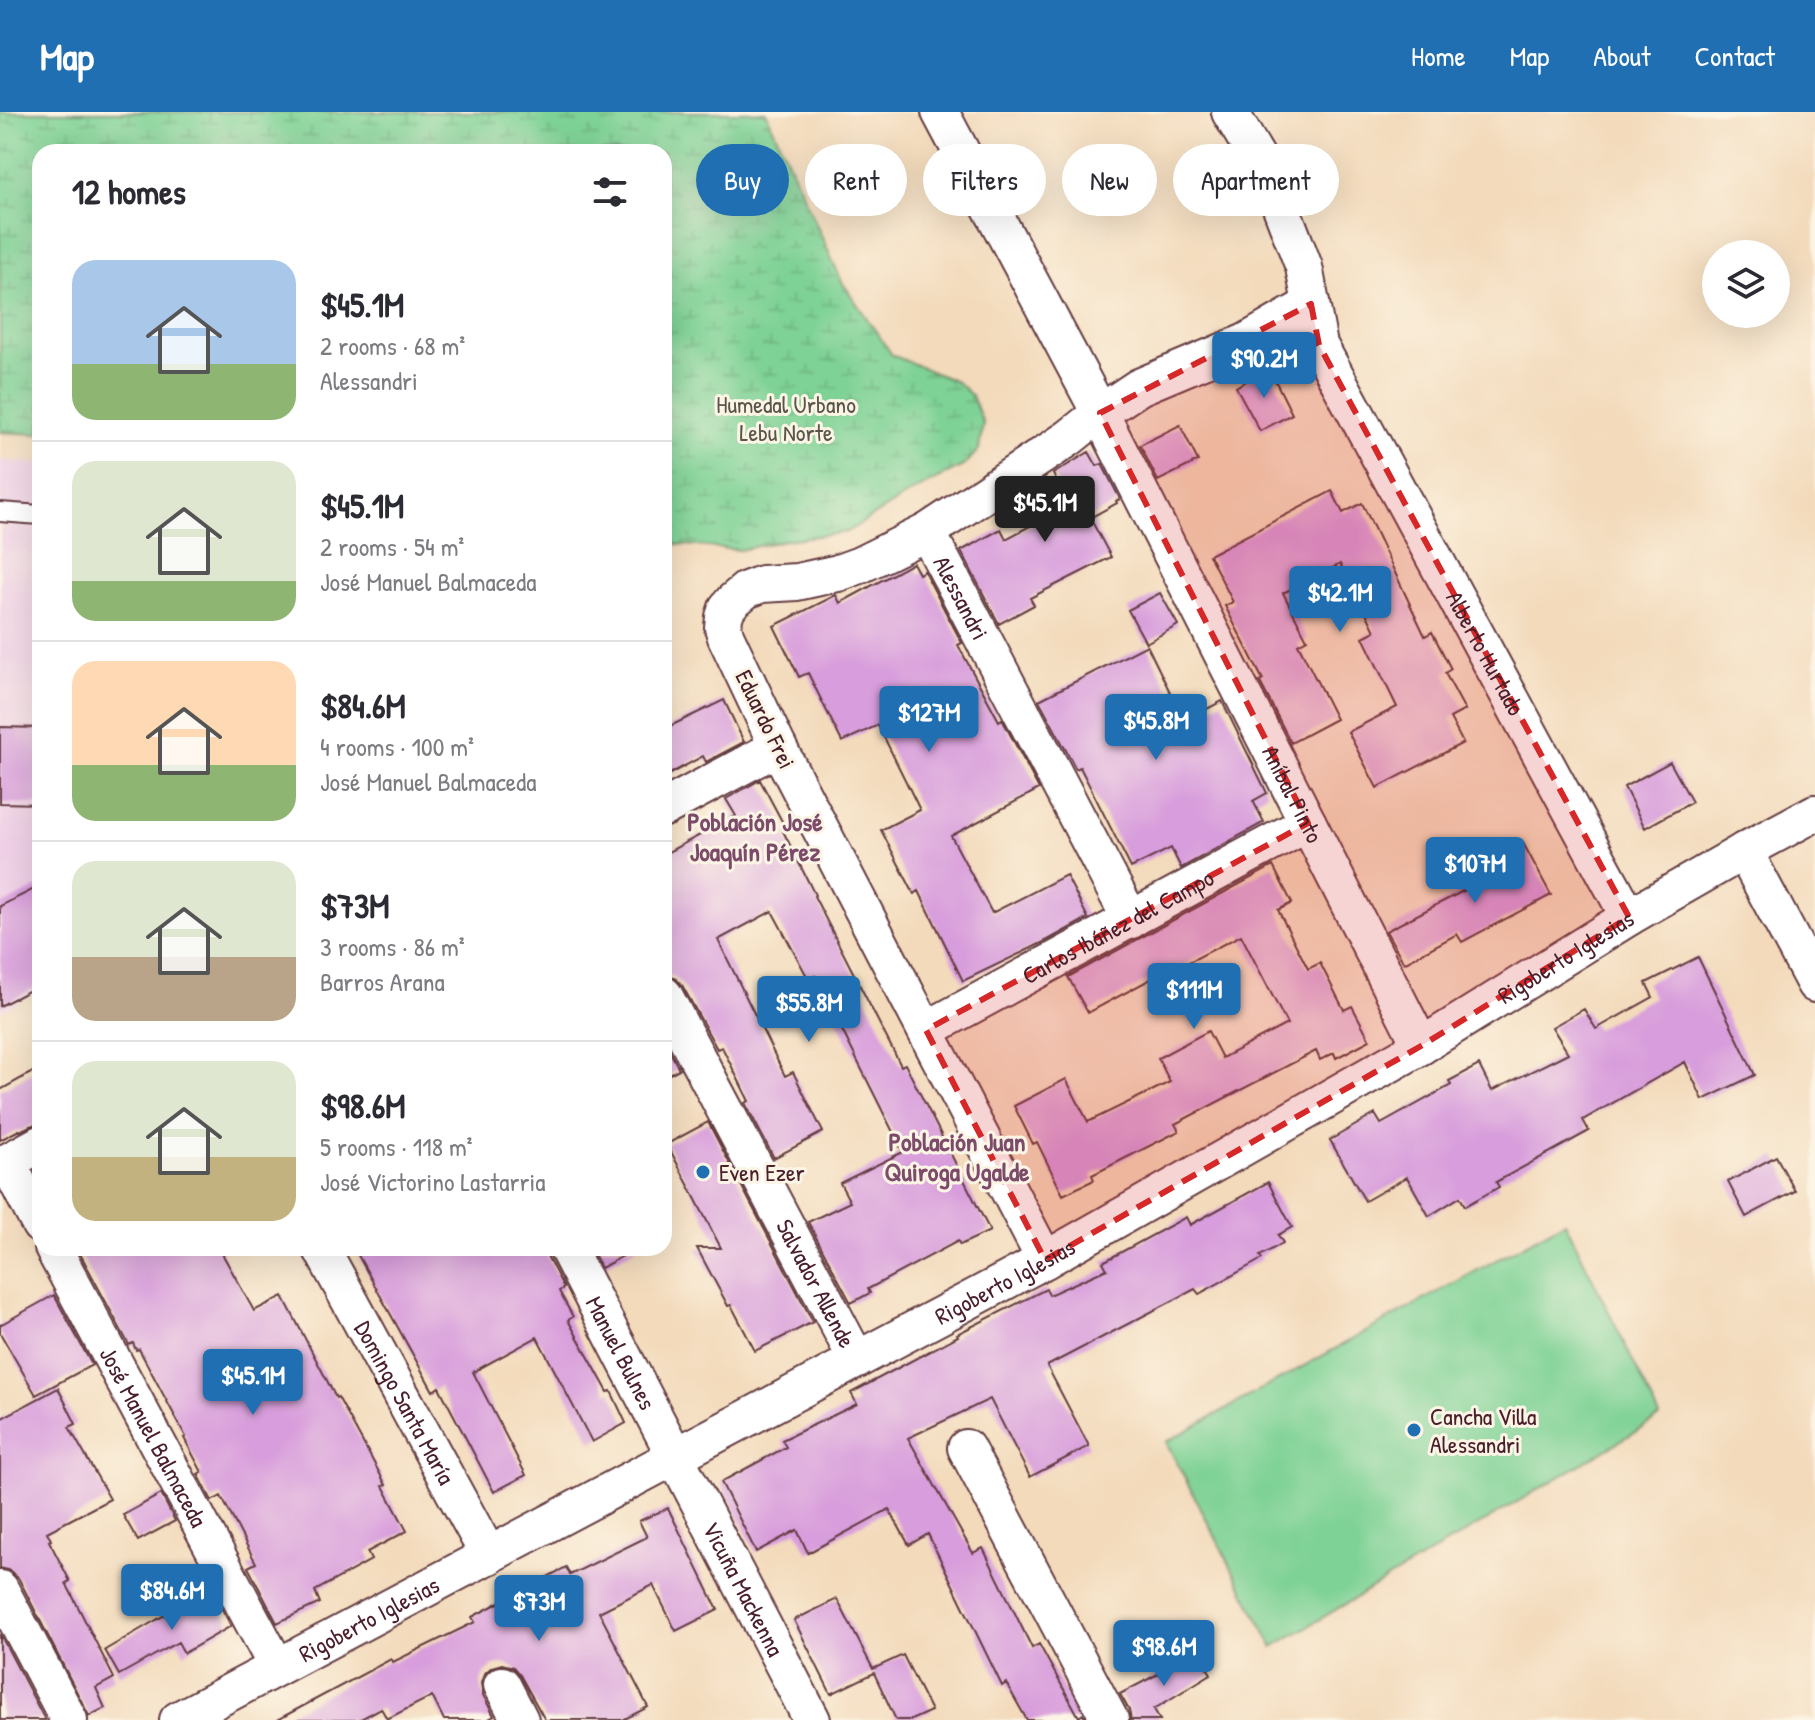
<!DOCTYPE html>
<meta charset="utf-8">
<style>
:root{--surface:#fff;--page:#f7f7f7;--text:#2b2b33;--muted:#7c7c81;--line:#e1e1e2;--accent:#1f6fb2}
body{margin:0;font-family:"Patrick Hand",sans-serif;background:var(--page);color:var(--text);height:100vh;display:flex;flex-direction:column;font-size:30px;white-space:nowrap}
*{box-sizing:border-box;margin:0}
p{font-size:26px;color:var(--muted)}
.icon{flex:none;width:44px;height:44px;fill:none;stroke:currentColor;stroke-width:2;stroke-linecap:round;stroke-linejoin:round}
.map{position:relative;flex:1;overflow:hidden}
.panel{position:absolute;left:32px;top:32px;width:640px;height:1112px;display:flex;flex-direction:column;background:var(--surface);border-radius:24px;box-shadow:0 8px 32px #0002}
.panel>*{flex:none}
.banner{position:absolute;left:696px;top:32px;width:760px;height:72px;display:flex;gap:16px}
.controls{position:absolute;left:1702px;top:128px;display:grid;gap:16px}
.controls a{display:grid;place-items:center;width:88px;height:88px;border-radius:50%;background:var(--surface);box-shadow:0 8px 32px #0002;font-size:40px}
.price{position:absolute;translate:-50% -68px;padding:0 18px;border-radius:8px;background:var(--accent);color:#fff;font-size:26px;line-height:52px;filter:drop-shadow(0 2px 4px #0008)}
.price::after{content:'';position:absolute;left:50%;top:48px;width:24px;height:18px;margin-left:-12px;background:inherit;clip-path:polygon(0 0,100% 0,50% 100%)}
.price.current{background:#222;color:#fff}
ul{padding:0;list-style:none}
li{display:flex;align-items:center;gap:24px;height:200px;padding:0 40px}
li+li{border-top:2px solid var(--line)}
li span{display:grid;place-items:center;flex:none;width:224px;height:160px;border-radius:24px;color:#555}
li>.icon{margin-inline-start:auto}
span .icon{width:96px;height:96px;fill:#fffc;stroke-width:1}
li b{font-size:34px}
h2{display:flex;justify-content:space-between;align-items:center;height:96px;padding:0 40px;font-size:34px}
.chip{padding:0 28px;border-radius:36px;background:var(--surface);box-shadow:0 8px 32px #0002;font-size:28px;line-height:72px}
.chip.current{background:var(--accent);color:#fff}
header{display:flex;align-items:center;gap:48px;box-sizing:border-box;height:112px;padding:0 40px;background:var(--accent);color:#fff}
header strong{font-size:38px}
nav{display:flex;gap:44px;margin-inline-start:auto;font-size:28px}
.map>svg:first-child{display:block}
</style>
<header>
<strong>Map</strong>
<nav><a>Home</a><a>Map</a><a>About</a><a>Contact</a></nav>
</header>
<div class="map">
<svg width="1815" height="1608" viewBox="0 0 1815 1608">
<defs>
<pattern id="wetland-marsh" width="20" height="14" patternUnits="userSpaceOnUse" patternTransform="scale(2)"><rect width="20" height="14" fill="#7ed295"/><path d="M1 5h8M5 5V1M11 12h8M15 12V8" fill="none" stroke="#6eb481"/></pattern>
</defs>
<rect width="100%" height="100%" fill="#fcf5e5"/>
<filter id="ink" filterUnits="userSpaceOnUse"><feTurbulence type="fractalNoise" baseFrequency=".0125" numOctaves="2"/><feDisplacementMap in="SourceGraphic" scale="16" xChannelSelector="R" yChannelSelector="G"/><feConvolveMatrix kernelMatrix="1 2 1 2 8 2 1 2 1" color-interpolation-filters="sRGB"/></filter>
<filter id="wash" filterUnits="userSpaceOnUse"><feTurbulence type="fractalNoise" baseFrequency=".006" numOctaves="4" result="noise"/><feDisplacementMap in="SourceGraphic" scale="32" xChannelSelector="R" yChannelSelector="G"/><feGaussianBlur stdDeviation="1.8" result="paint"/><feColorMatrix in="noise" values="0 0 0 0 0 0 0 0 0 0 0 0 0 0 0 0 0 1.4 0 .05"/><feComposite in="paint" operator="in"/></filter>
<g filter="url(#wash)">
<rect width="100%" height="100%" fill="#f3dabb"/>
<!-- built -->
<path fill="#efd0e6" d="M0,348L40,351V878L0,900Z"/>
<!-- wetland -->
<path fill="url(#wetland-marsh)" stroke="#647860" stroke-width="2" d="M0,0H766L842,170L892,243L957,270L972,284L983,311L979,337L965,353L910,381L847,420L785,428L740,438L664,431V40H40V322L0,320Z"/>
<!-- pitch -->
<path fill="#7ed295" stroke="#647860" stroke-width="2" d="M1565,1110L1660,1305L1273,1535L1166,1330Z"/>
<g id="blocks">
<!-- building -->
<path fill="#d89ddc" d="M1269,256L1292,302L1260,319L1236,275Z
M1180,313L1198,349L1158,369L1140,333Z
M1089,340L1097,354L1102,352L1120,387L1116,389L1117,391L1090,406L1111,445L1030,486L1034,493L999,512L961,439L1001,417L1006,427L1069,393L1053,362Z
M1332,379L1343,401L1362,391L1425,524L1432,520L1451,557L1445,561L1465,598L1450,606L1463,631L1377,676L1348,620L1397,595L1363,525L1375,519L1347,461L1345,462L1340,452L1283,481L1307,527L1298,532L1336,607L1291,631L1260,570L1263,568L1225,494L1233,490L1209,443Z
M913,451L919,462L924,459L962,531L958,533L999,609L1002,607L1039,677L951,724L992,801L1066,763L1088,806L1048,828L963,869L919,779L914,782L881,718L920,698L878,613L842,630L808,561L799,565L774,514L836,483L840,491Z
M1160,481L1178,513L1146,531L1128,498Z
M1147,533L1184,609L1222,589L1267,681L1253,689L1264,710L1181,756L1171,736L1131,756L1080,655L1076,657L1039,588Z
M724,588L744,630L706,650L703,644L664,665V617Z
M0,615L40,616V692L0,691Z
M1670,650L1692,690L1645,716L1624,675Z
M760,668L784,713L781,715L815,783L814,784L901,954L905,952L990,1119L960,1133L958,1129L868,1177L870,1181L851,1191L808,1110L850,1090L840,1071L903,1040L815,864L809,868L772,799L718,828L785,964L793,960L823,1020L774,1046L745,991L749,989L722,935L717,937L682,873L674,865L664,862V742L736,704L726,687Z
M1522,729L1551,783L1462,830L1457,822L1404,851L1386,819L1496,762L1488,747Z
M1273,754L1292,791L1278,798L1308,857L1320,851L1344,898L1352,894L1370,928L1336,946L1334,941L1320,948L1316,939L1175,1012L1179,1019L1092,1063L1094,1068L1063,1083L1037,1030L1033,1032L1014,994L1066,967L1088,1010L1170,970L1158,946L1208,919L1222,946L1287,912L1241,823L1162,864L1160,862L1088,901L1068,865Z
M40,774V873L0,894V794Z
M1698,845L1755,963L1703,988L1685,950L1583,1008L1589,1019L1496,1070L1499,1075L1465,1094L1460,1085L1429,1104L1407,1065L1365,1089L1330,1028L1375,1002L1381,1012L1451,973L1449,969L1479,953L1492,979L1568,941L1552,915L1584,897L1596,917L1653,885L1646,871Z
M664,928L679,957L664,965Z
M40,956V1011L30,1014L20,1019L19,1018L0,1028V978Z
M708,1010L813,1210L755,1239L731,1193L728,1194L697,1136H721L667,1032Z
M1776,1044L1795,1079L1746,1105L1728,1070Z
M1268,1070L1292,1115L1278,1123L1283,1131L1260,1144L1262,1147L1199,1182L1195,1177L1047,1254L1089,1334L1030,1365L990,1287L908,1326L973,1441L983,1436L1032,1536L1039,1532L1079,1605L1083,1602L1086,1608H1027L1006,1571L1002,1574L928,1422L909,1433L889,1397L808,1441L797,1418L756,1440L721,1370L786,1335L782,1328L857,1292L851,1281L958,1224L957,1222L1046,1177L1049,1183L1107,1157L1103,1150L1186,1105L1190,1113Z
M77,1136H219L254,1199L283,1184L336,1286L338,1285L386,1373L383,1374L407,1419L367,1440L371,1448L315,1479L320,1491L277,1511L248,1455L256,1451L221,1384L212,1389L198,1362L202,1360L184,1326L186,1325L139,1237L136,1238L133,1231L129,1233Z
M354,1136H546L548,1146L564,1176L559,1179L573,1205L568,1208L608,1280L611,1279L626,1311L592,1330L537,1225L473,1260L526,1363L494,1380L439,1275L433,1279Z
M591,1136H637L601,1156Z
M54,1183L92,1253L36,1283L0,1221V1213Z
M58,1276L76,1312L69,1315L110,1387L47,1420L51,1428L49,1429L70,1469L66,1471L114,1566L96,1576L105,1596L89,1604L19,1467L10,1459L0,1456V1307Z
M161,1382L175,1409L138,1429L123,1403Z
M668,1396L718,1498L676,1519L653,1473L599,1500L648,1595L623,1608H545L520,1563L513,1555L502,1552L492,1555L484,1562L481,1571L483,1583L494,1604L487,1608H444L432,1584L387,1607L381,1596L359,1608H277L391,1547L393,1550L475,1510L472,1505L566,1455L570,1463L647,1425L639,1409Z
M211,1476L231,1514L184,1541L178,1530L119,1563L105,1538Z
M837,1487L873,1557L903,1543L931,1599L911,1608H896L874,1561L831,1582L794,1508Z
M0,1522L45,1608H0Z
M1198,1541L1211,1562L1154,1597L1160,1608H1131L1129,1598L1120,1582Z"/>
</g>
</g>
<g filter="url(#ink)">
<use href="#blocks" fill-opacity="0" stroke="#633b41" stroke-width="2"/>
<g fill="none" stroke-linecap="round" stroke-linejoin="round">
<defs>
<path id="service" d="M0,400L40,403"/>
<g id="minor">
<path id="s1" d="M940,0L1100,301L1421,934"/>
<path id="s2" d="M1230,0L1271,69L1304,155L1319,233L1629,805"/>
<path id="s3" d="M927,420L1131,808"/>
<path d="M664,696L778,635"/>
<path d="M1744,739L1815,872"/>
<path id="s4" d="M664,883L857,1248"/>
<path id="s5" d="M926,918L1308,711"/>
<path d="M7,1050L40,1113"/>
<path d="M0,1054L40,1032"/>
<path id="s6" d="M53,1136L277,1555"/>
<path id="s7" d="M321,1136L489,1444"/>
<path id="s8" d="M567,1136L812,1608"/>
<path d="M1045,1148L778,635L726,525L723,515L724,505L727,496L733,489L746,478L762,472L797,470L838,461L860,453L927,420L1069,326L1100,301L1139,275L1246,230L1311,192"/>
<path d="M966,1336L1110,1608"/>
<path d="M0,1477L69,1608"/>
<path d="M502,1573L520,1608"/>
<path id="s9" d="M178,1608L1045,1148L1421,934L1629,805L1744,739L1815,701"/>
</g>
</defs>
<!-- service casing -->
<use href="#service" stroke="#633b41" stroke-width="22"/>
<!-- minor casing -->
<use href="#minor" stroke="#633b41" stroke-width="40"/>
<!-- service -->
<use href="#service" stroke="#fff" stroke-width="18"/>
<!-- minor -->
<use href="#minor" stroke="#fff" stroke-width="36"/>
</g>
</g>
<!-- marked area -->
<path fill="#d62828" fill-opacity="0.2" stroke="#d62828" stroke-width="6" stroke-dasharray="16 10" stroke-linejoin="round" d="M1311,192L1319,233L1629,805L1421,934L1045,1148L926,918L1308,711L1100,301Z"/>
<!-- markers -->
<g fill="#1f6fb2" stroke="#fcf5e5" stroke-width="3">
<circle cx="703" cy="1060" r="8"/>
<circle cx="1414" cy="1318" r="8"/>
</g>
<g text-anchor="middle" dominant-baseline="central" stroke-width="6" stroke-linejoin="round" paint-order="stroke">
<!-- park labels -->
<g font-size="24" fill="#5a554b" stroke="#fcf5e5">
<text x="786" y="292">Humedal Urbano<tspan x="786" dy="28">Lebu Norte</tspan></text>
</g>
<!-- street labels -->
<g font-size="24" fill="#4a1f2b" stroke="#fcf5e5">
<text stroke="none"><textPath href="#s3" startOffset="74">Alessandri</textPath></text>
<text stroke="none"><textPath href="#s2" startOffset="602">Alberto Hurtado</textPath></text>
<text transform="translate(766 607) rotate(64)">Eduardo Frei</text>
<text stroke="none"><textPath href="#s1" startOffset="768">Aníbal Pinto</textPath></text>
<text stroke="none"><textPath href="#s5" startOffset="218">Carlos Ibáñez del Campo</textPath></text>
<text stroke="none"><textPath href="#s9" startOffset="1584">Rigoberto Iglesias</textPath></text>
<text stroke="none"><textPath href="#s9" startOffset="936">Rigoberto Iglesias</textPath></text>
<text stroke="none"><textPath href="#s4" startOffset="326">Salvador Allende</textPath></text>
<text stroke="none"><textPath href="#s8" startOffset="118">Manuel Bulnes</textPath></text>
<text stroke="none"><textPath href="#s7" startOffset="176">Domingo Santa María</textPath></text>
<text stroke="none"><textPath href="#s6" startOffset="214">José Manuel Balmaceda</textPath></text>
<text stroke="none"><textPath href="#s8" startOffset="384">Vicuña Mackenna</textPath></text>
<text stroke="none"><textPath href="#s9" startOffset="216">Rigoberto Iglesias</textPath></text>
</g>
<!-- poi labels -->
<g font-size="24" fill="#4a1f2b" stroke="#fcf5e5" text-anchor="start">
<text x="719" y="1060">Even Ezer</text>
<text x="1430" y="1304">Cancha Villa<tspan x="1430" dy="28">Alessandri</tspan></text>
</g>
<!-- neighbourhood labels -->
<g font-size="26" font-weight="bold" fill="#7c4b69" stroke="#fcf5e5">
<text x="755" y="709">Población José<tspan x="755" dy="30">Joaquín Pérez</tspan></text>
<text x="957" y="1029">Población Juan<tspan x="957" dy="30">Quiroga Ugalde</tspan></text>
</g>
</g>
</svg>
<div class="controls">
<a><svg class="icon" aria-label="layers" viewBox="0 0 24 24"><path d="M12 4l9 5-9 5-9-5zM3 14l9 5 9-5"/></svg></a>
</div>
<b class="price" style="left:1264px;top:288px">$90.2M</b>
<b class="price current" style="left:1045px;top:432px">$45.1M</b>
<b class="price" style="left:1340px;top:522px">$42.1M</b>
<b class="price" style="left:929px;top:642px">$127M</b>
<b class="price" style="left:1156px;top:650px">$45.8M</b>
<b class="price" style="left:1475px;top:793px">$107M</b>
<b class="price" style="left:1194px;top:919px">$111M</b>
<b class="price" style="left:809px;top:932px">$55.8M</b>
<b class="price" style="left:253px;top:1305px">$45.1M</b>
<b class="price" style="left:172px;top:1520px">$84.6M</b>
<b class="price" style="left:539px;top:1531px">$73M</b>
<b class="price" style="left:1164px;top:1576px">$98.6M</b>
<div class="banner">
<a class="chip current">Buy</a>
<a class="chip">Rent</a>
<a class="chip">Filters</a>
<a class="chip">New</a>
<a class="chip">Apartment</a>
</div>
<section class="panel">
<h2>12 homes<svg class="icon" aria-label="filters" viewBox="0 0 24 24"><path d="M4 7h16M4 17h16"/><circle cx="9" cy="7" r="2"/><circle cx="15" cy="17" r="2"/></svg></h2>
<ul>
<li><span style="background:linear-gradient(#a9c7e8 65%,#8fb573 0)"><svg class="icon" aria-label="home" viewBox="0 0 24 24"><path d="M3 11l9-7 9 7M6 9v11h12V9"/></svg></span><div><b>$45.1M</b><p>2 rooms · 68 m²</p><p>Alessandri</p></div></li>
<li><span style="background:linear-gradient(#dfe7d0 75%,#8fb573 0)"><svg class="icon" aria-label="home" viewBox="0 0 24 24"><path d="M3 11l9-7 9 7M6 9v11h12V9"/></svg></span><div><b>$45.1M</b><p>2 rooms · 54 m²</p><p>José Manuel Balmaceda</p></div></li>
<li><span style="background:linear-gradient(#ffd9b3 65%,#8fb573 0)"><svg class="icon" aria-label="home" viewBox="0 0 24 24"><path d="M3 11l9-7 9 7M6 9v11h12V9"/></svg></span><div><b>$84.6M</b><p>4 rooms · 100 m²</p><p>José Manuel Balmaceda</p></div></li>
<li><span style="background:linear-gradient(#dfe7d0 60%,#b9a48a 0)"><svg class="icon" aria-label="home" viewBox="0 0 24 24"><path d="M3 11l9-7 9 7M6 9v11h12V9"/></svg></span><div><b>$73M</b><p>3 rooms · 86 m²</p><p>Barros Arana</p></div></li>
<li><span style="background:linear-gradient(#dfe7d0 60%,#c2b280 0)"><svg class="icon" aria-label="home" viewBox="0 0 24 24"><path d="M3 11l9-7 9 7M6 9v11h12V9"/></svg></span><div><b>$98.6M</b><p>5 rooms · 118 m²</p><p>José Victorino Lastarria</p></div></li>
</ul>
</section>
</div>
